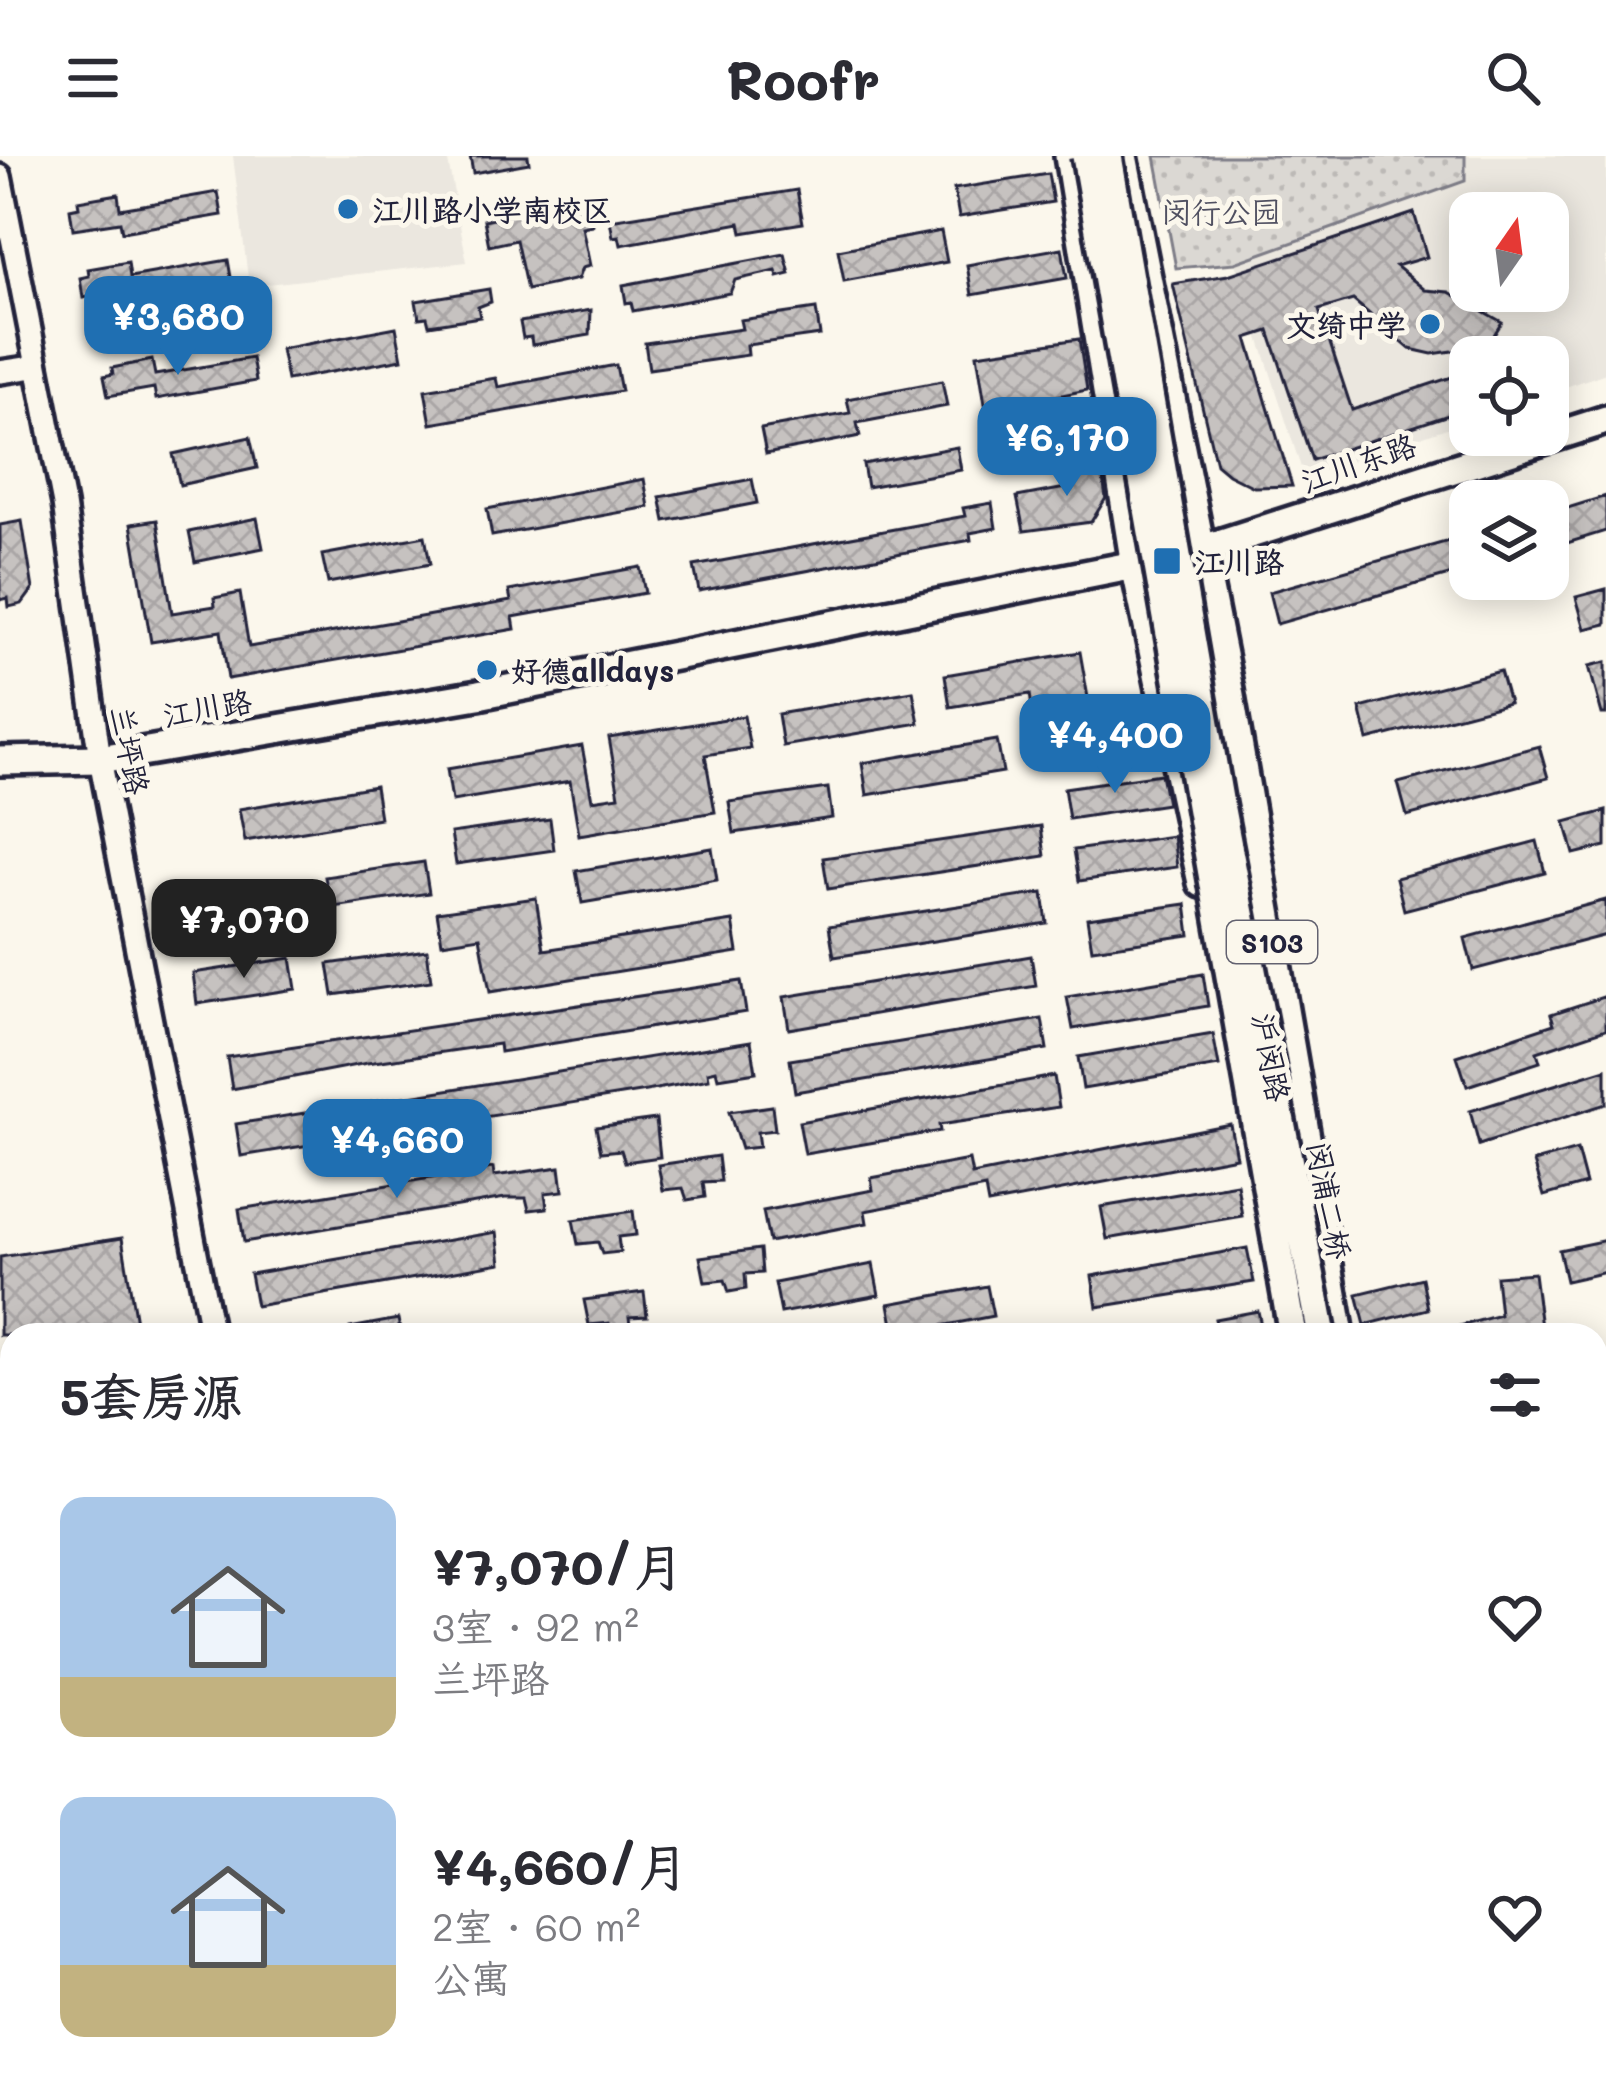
<!DOCTYPE html>
<html lang="zh">
<meta charset="utf-8">
<style>
:root{--surface:#fff;--page:#f2f2f3;--text:#2b2b33;--muted:#7c7c81;--accent:#1f6fb2}
body{margin:0;font-family:Mali,"LXGW WenKai TC",sans-serif;background:var(--page);color:var(--text);height:100vh;display:flex;flex-direction:column;font-size:45px;white-space:nowrap}
*{box-sizing:border-box;margin:0}
p{font-size:39px;color:var(--muted)}
.icon{flex:none;width:66px;height:66px;fill:none;stroke:currentColor;stroke-width:2;stroke-linecap:round;stroke-linejoin:round}
.map{position:relative;flex:1;overflow:hidden}
.details{position:absolute;left:0px;top:1167px;width:1608px;height:771px;display:flex;flex-direction:column;background:var(--surface);border-radius:36px 36px 0 0;box-shadow:0 6px 30px #0003}
.details>*{flex:none}
.needle{width:78px;rotate:14deg}
.controls{position:absolute;left:1449px;top:36px;display:grid;gap:24px}
.controls a{display:grid;place-items:center;width:120px;height:120px;border-radius:24px;background:var(--surface);box-shadow:0 6px 30px #0003;font-size:60px}
.price{position:absolute;translate:-50% -102px;padding:0 27px;border-radius:24px;background:var(--accent);color:#fff;font-size:39px;line-height:78px;filter:drop-shadow(0 3px 6px #0008)}
.price::after{content:'';position:absolute;left:50%;top:72px;width:36px;height:27px;margin-left:-18px;background:inherit;clip-path:polygon(0 0,100% 0,50% 100%)}
.price.active{background:#222;color:#fff}
ul{padding:0;list-style:none}
li{display:flex;align-items:center;gap:36px;height:300px;padding:0 60px}
li span{display:grid;place-items:center;flex:none;width:336px;height:240px;border-radius:24px;color:#555}
li>.icon{margin-inline-start:auto}
span .icon{width:144px;height:144px;fill:#fffc;stroke-width:1}
li b{font-size:51px}
h2{display:flex;justify-content:space-between;align-items:center;height:144px;padding:0 60px;font-size:51px}
header{display:flex;justify-content:space-between;align-items:center;height:156px;padding:0 60px;background:var(--surface);font-size:54px;font-weight:800}
.map>svg:first-child{display:block}
</style>
<header><svg class="icon" aria-label="menu" viewBox="0 0 24 24"><path d="M4 6h16M4 12h16M4 18h16"/></svg>Roofr<svg class="icon" aria-label="search" viewBox="0 0 24 24"><circle cx="10" cy="10" r="6"/><path d="M15 15l6 6"/></svg></header>
<div class="map">
<svg width="1606" height="1936" viewBox="0 0 1606 1936">
<defs>
<pattern id="green-dots" width="8" height="8" patternUnits="userSpaceOnUse" patternTransform="scale(3)"><rect width="8" height="8" fill="#dbd8d3"/><path d="M2 2h.1M6 6h.1" fill="none" stroke="#bcb9b6" stroke-width="1.8" stroke-linecap="round"/></pattern>
<pattern id="building-cross-hatch" width="8" height="8" patternUnits="userSpaceOnUse" patternTransform="scale(3)"><rect width="8" height="8" fill="#c6c2c0"/><path d="M0 0l8 8M0 8l8-8" fill="none" stroke="#aaa6a6"/></pattern>
</defs>
<rect width="100%" height="100%" fill="#fbf7ec"/>
<filter id="ink" filterUnits="userSpaceOnUse"><feTurbulence type="fractalNoise" baseFrequency=".00833" numOctaves="2"/><feDisplacementMap in="SourceGraphic" scale="24" xChannelSelector="R" yChannelSelector="G"/><feConvolveMatrix kernelMatrix="1 2 1 2 8 2 1 2 1" color-interpolation-filters="sRGB"/></filter>
<g filter="url(#ink)">
<!-- built -->
<path fill="#ebe7df" fill-rule="evenodd" d="M233,0H447L467,106L249,130Z
M1465,0H1606V217L1548,237V201H1470V264L1304,321L1235,107L1464,25ZM1470,57H1548V135H1470Z
M0,1453L6,1489H12V1743H0Z
M1606,1875V1936H1499L1497,1926H1596V1877Z
M800,1926H990L991,1936H802Z"/>
<!-- green -->
<path fill="url(#green-dots)" stroke="#7e7d87" stroke-width="3" d="M1155,0H1465V25L1235,107L1176,112Z"/>
<!-- building -->
<path fill="url(#building-cross-hatch)" stroke="#22223b" stroke-width="3" d="M470,0H528L529,7L473,17Z
M1048,18L1053,46L959,61L954,33Z
M797,34L803,67L742,77L740,67L621,89L619,80L613,81L610,64Z
M218,36L222,59L122,76L120,66L73,73L70,53L79,51L78,45L118,38L120,53Z
M588,43L593,69L582,71L590,110L582,112L578,123L527,134L516,84L489,90L484,64Z
M1414,57L1427,101L1396,110L1425,134L1449,136L1502,166L1487,190L1432,198L1410,193L1353,144L1319,154L1352,254L1470,215V252L1312,304L1269,175L1247,182L1292,330L1254,331L1228,318L1216,308L1173,128L1228,119Z
M941,75L947,106L844,125L838,94Z
M1062,92L1067,122L972,139L967,109Z
M785,98L790,118L778,121L776,115L735,124L730,137L633,155L631,146L626,147L623,129Z
M228,104L232,127L131,145L130,134L83,142L80,122L89,120L88,113L128,106L130,121Z
M489,133L491,146L478,151L480,161L429,169L427,161L419,162L416,145Z
M816,153L820,179L747,189L748,199L649,213L645,187L742,173L740,164Z
M591,154L590,179L532,189L531,181L523,182L520,166Z
M396,171L402,203L287,224L281,193Z
M1079,183L1087,234L992,253L985,248L977,198Z
M252,202L256,225L156,243L154,232L108,240L104,220L113,218L112,212L152,204L155,219Z
M616,209L621,235L431,268L425,234L496,222L498,231Z
M942,225L947,250L857,267L860,280L766,298L761,273L850,257L847,243Z
M250,281L257,312L180,329L173,298Z
M957,291L961,314L867,331L863,308Z
M1099,298L1106,342L1091,366L1024,375L1017,341L1071,331L1074,302Z
M644,323L649,351L492,380L487,353Z
M752,323L757,347L665,365L660,341Z
M1606,340V375L1548,393V358Z
M992,347L996,372L970,377L971,384L699,435L694,410L965,360L963,352Z
M257,362L263,392L195,406L189,376Z
M157,364L172,457L215,450L214,442L240,437L249,491L511,445L509,435L640,411L645,437L513,461L515,473L228,523L221,475L151,486L131,368Z
M22,365L33,433L22,448L9,451L8,442L0,444V369Z
M1470,379V413L1277,468L1269,436Z
M425,380L430,408L328,427L322,399Z
M1606,433V468L1585,473L1576,441Z
M1080,496L1090,553L1132,547L1137,578L1038,592L1030,538L950,551L945,519Z
M1606,506V558H1602L1589,510Z
M1500,515L1509,547L1368,584L1360,552Z
M913,535L919,567L783,590L778,558Z
M744,560L750,592L705,599L715,656L579,679L570,625L452,645L447,613L582,590L592,644L619,640L609,582Z
M997,584L1003,616L867,639L862,607Z
M1539,590L1548,622L1407,660L1398,627Z
M1161,618L1167,648L1069,663L1064,632Z
M375,630L380,662L245,685L239,653Z
M828,632L832,662L734,677L729,646Z
M1606,655V690L1574,698L1565,666Z
M550,663L554,694L456,708L451,677Z
M1041,670L1045,700L828,733L823,702Z
M1173,680L1177,711L1079,725L1074,694Z
M1537,685L1545,717L1404,754L1396,722Z
M712,692L717,724L582,747L576,715Z
M424,706L429,737L327,752L328,760L310,762L312,777L294,779L290,767L270,769L265,745L328,736L325,721Z
M1043,737L1047,767L834,801L829,770Z
M536,742L544,794L733,765L738,796L490,836L480,781L442,787L437,756Z
M1606,744V779L1473,814L1465,782Z
M1186,748L1190,779L1092,793L1087,762Z
M427,794L431,825L333,839L328,808Z
M1031,800L1036,830L789,873L784,841Z
M291,802L296,833L197,848L193,817Z
M1203,818L1208,850L1073,873L1067,841Z
M741,825L746,856L500,896L499,888L367,907L232,933L227,901Z
M1606,840V873L1537,896L1540,906L1467,930L1457,900L1554,868L1551,858Z
M1042,863L1047,893L795,936L790,904Z
M1213,878L1219,910L1083,933L1078,901Z
M751,885L756,916L718,922L716,914L708,916L709,923L646,935L241,1000L236,968Z
M1606,913V948L1479,989L1470,955Z
M1054,920L1059,951L939,969L940,975L805,998L799,966Z
M772,950L775,974L757,976L759,991L741,993L729,956Z
M656,963L660,1001L625,1006L621,994L601,996L596,971Z
M1230,968L1236,1001L988,1048L985,1032L865,1055L867,1067L769,1086L763,1055L873,1034L871,1022L969,1004L972,1019Z
M1577,994L1586,1028L1544,1040L1534,1006Z
M718,1000L721,1025L703,1026L705,1041L687,1044L683,1032L663,1034L658,1009Z
M560,1011L563,1035L545,1037L547,1052L529,1054L526,1042H505L244,1086L239,1053L493,1012L494,1020Z
M1237,1028L1242,1060L1107,1083L1101,1051Z
M633,1055L636,1079L618,1081L620,1096L602,1098L598,1086L578,1088L573,1064Z
M497,1076L501,1107L256,1150L250,1118Z
M122,1082L138,1179H0V1101Z
M1606,1084V1116L1566,1125L1559,1094Z
M1247,1092L1254,1126L1097,1151L1092,1120Z
M760,1093L762,1117L745,1118L746,1133L729,1136L725,1124L705,1126L700,1101Z
M873,1108L879,1139L781,1157L775,1127Z
M1534,1117L1542,1179H1442V1175L1500,1159L1496,1120Z
M1422,1122L1428,1153L1365,1169L1357,1138Z
M987,1130L993,1160L895,1179L889,1148Z
M644,1136L647,1160L629,1161L631,1176L613,1179L609,1167L589,1169L584,1144Z
M1258,1155L1263,1179H1192L1191,1172L1216,1167L1215,1163Z
M398,1163L401,1179H351L350,1172Z"/>
<g fill="none" stroke-linecap="round" stroke-linejoin="round">
<defs>
<path id="minor" d="M0,20L64,348L100,603L212,1179
M0,216L33,211
M1596,1219L1606,1217
M1596,1582L1606,1579
M0,1757L12,1756
M352,1926L354,1936"/>
<path id="major" d="M1069,0L1135,409L1202,727
M1123,0L1229,534L1340,1179
M0,605L100,603L478,539L1135,409L1200,394L1606,264
M1431,1926L1433,1936
M1452,1926L1454,1936
M1478,1926L1480,1936"/>
</defs>
<!-- minor casing -->
<use href="#minor" stroke="#22223b" stroke-width="30"/>
<!-- major casing -->
<use href="#major" stroke="#22223b" stroke-width="36"/>
<!-- minor -->
<use href="#minor" stroke="#fbf7ec" stroke-width="21"/>
<!-- major -->
<use href="#major" stroke="#fbf7ec" stroke-width="27"/>
<!-- rail -->
<path stroke="#22223b" stroke-width="4.5" d="M1103,0L1312,1179
M1437,1926L1439,1936"/>
<defs>
<path id="major-bridge" d="M1086,0L1293,1179
M1108,0L1219,643L1322,1179"/>
</defs>
<!-- major-bridge casing -->
<use href="#major-bridge" stroke="#22223b" stroke-width="36" stroke-linecap="butt"/>
<!-- major-bridge -->
<use href="#major-bridge" stroke="#fbf7ec" stroke-width="27"/>
</g>
</g>
<!-- markers -->
<g fill="#1f6fb2" stroke="#fbf7ec" stroke-width="4.5">
<circle cx="348" cy="53" r="12"/>
<circle cx="1430" cy="168" r="12"/>
<rect x="1152" y="390" width="30" height="30" rx="6"/>
<circle cx="487" cy="514" r="12"/>
</g>
<g text-anchor="middle" dominant-baseline="central" stroke-width="10" stroke-linejoin="round" paint-order="stroke">
<!-- shield labels -->
<rect fill="#fbf7ec" stroke="#636270" stroke-width="3" x="1227" y="765" width="90" height="42" rx="9"/>
<g font-size="27" font-weight="bold" fill="#22223b">
<text x="1272" y="786">S103</text>
</g>
<!-- poi labels -->
<g font-size="30" font-weight="bold" fill="#22223b" stroke="#fbf7ec" text-anchor="start">
<text x="372" y="53">江川路小学南校区</text>
<text x="1406" y="168" text-anchor="end">文绮中学</text>
<text x="1194" y="405">江川路</text>
<text x="511" y="514">好德alldays</text>
</g>
<!-- park labels -->
<g font-size="30" fill="#505061" stroke="#fbf7ec">
<text x="1221" y="55">闵行公园</text>
</g>
<!-- street labels -->
<g font-size="30" fill="#22223b" stroke="#fbf7ec">
<text transform="translate(1358 306) rotate(-19)">江川东路</text>
<text transform="translate(207 551) rotate(-10)">江川路</text>
<text transform="translate(131 594) rotate(79)">兰坪路</text>
<text transform="translate(1272 901) rotate(79)">沪闵路</text>
<text transform="translate(1330 1044) rotate(79)">闵浦二桥</text>
</g>
</g>
</svg>
<div class="controls">
<a><svg class="needle" viewBox="-14 -14 28 28"><path d="M0-13l5 13h-10z" fill="#e53935"/><path d="M0 13l5-13h-10z" fill="#7c7c81"/></svg></a>
<a><svg class="icon" aria-label="locate" viewBox="0 0 24 24"><circle cx="12" cy="12" r="6"/><path d="M12 2v4M12 18v4M2 12h4M18 12h4"/></svg></a>
<a><svg class="icon" aria-label="layers" viewBox="0 0 24 24"><path d="M12 4l9 5-9 5-9-5zM3 14l9 5 9-5"/></svg></a>
</div>
<b class="price" style="left:178px;top:222px">¥3,680</b>
<b class="price" style="left:1067px;top:343px">¥6,170</b>
<b class="price" style="left:1115px;top:640px">¥4,400</b>
<b class="price active" style="left:244px;top:825px">¥7,070</b>
<b class="price" style="left:397px;top:1045px">¥4,660</b>
<section class="details">
<h2>5套房源<svg class="icon" aria-label="filters" viewBox="0 0 24 24"><path d="M4 7h16M4 17h16"/><circle cx="9" cy="7" r="2"/><circle cx="15" cy="17" r="2"/></svg></h2>
<ul>
<li><span style="background:linear-gradient(#a9c7e8 75%,#c2b280 0)"><svg class="icon" aria-label="home" viewBox="0 0 24 24"><path d="M3 11l9-7 9 7M6 9v11h12V9"/></svg></span><div><b>¥7,070/月</b><p>3室 · 92 m²</p><p>兰坪路</p></div><svg class="icon" aria-label="heart" viewBox="0 0 24 24"><path d="M12 20l-8-8c-3-5 5-10 8-4 3-6 11-1 8 4z"/></svg></li>
<li><span style="background:linear-gradient(#a9c7e8 70%,#c2b280 0)"><svg class="icon" aria-label="home" viewBox="0 0 24 24"><path d="M3 11l9-7 9 7M6 9v11h12V9"/></svg></span><div><b>¥4,660/月</b><p>2室 · 60 m²</p><p>公寓</p></div><svg class="icon" aria-label="heart" viewBox="0 0 24 24"><path d="M12 20l-8-8c-3-5 5-10 8-4 3-6 11-1 8 4z"/></svg></li>
</ul>
</section>
</div>
